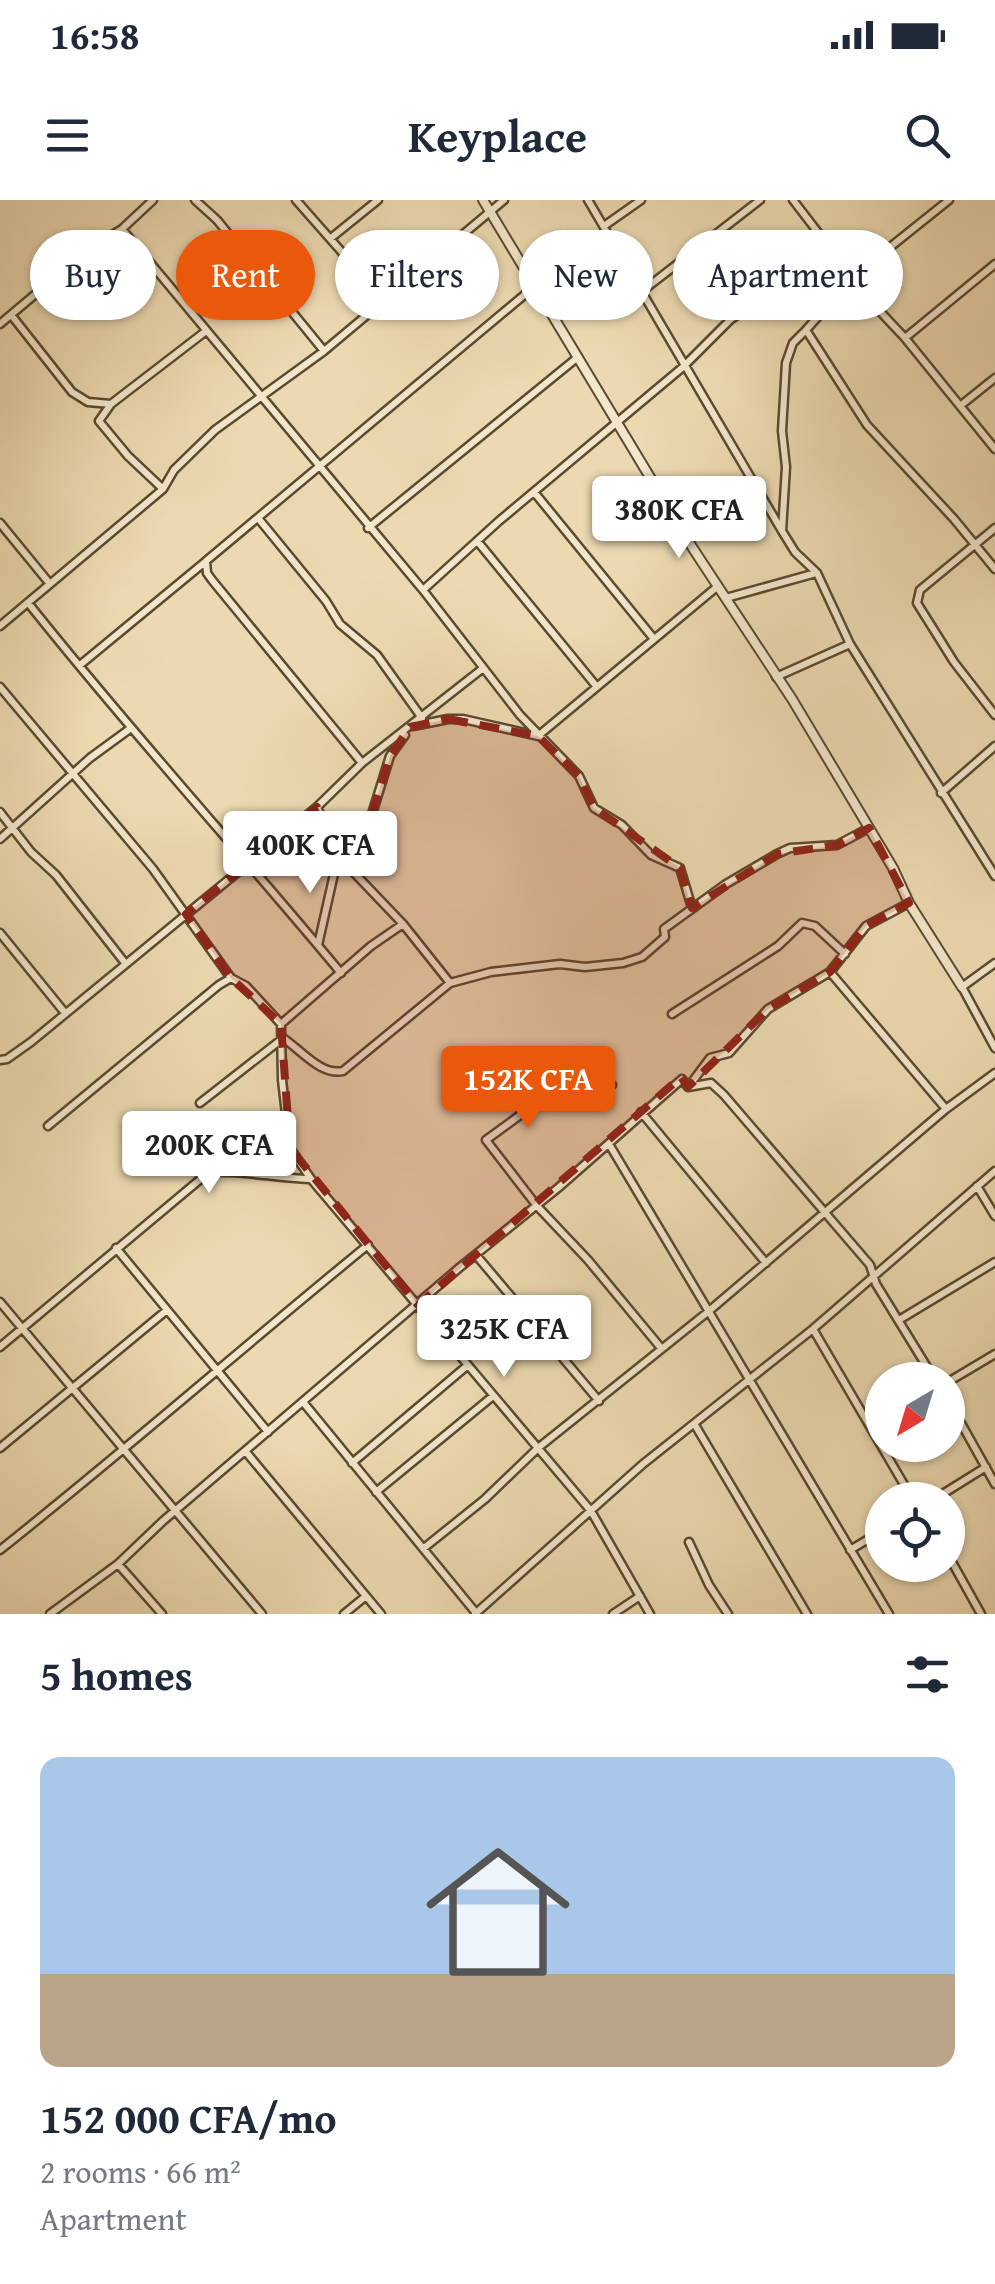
<!DOCTYPE html>
<meta charset="utf-8">
<style>
:root{--surface:#fff;--page:#f6f6f7;--text:#1f2937;--muted:#747a83;--accent:#ea580c}
body{margin:0;font-family:"Gentium Book Plus",serif;background:var(--page);color:var(--text);height:100vh;display:flex;flex-direction:column;font-size:38px;white-space:nowrap}
*{box-sizing:border-box;margin:0}
p{font-size:32px;color:var(--muted)}
.icon{flex:none;width:55px;height:55px;fill:none;stroke:currentColor;stroke-width:2;stroke-linecap:round;stroke-linejoin:round}
.map{position:relative;height:1414px;overflow:hidden}
.panel{display:flex;flex-direction:column;background:var(--surface);flex:1}
.panel>*{flex:none}
.guide{position:absolute;left:30px;top:30px;width:935px;height:90px;display:flex;gap:20px}
.needle{width:65px;rotate:218deg}
.controls{position:absolute;left:865px;top:1162px;display:grid;gap:20px}
.controls a{display:grid;place-items:center;width:100px;height:100px;border-radius:50%;background:var(--surface);box-shadow:0 2px 8px #0004;font-size:50px}
.price{position:absolute;translate:-50% -85px;padding:0 22px;border-radius:10px;background:#fff;color:#222;font-size:32px;line-height:65px;filter:drop-shadow(0 2px 5px #0008)}
.price::after{content:'';position:absolute;left:50%;top:60px;width:30px;height:22px;margin-left:-15px;background:inherit;clip-path:polygon(0 0,100% 0,50% 100%)}
.price.selected{background:var(--accent);color:#fff}
ul{padding:0;list-style:none}
li{display:grid;align-content:center;gap:20px;height:530px;padding:0 40px}
li span{display:grid;place-items:center;height:310px;border-radius:20px;color:#555}
li>.icon{margin-inline-start:auto}
span .icon{width:180px;height:180px;fill:#fffc;stroke-width:1}
li b{font-size:42px}
h2{display:flex;justify-content:space-between;align-items:center;height:120px;padding:0 40px;font-size:42px}
.chip{padding:0 35px;border-radius:45px;background:var(--surface);box-shadow:0 2px 8px #0004;font-size:35px;line-height:90px}
.chip.selected{background:var(--accent);color:#fff}
.status{display:flex;justify-content:space-between;align-items:center;height:70px;padding:0 50px;background:var(--surface);direction:ltr}
.status svg{height:28px;fill:currentColor}
header{display:flex;justify-content:space-between;align-items:center;height:130px;padding:0 40px;background:var(--surface);font-size:45px;font-weight:600}
.map>svg:first-child{display:block}
</style>
<div class="status"><b>16:58</b><svg viewBox="0 0 49 12"><path d="M0 12V9h3v3zM5 12V6h3v6zM10 12V3h3v9zM15 12V0h3v12zM26 1h20v11H26zM47 4h2v5h-2z"/></svg></div>
<header><svg class="icon" aria-label="menu" viewBox="0 0 24 24"><path d="M4 6h16M4 12h16M4 18h16"/></svg>Keyplace<svg class="icon" aria-label="search" viewBox="0 0 24 24"><circle cx="10" cy="10" r="6"/><path d="M15 15l6 6"/></svg></header>
<div class="map">
<svg width="995" height="1414" viewBox="0 0 995 1414">
<rect width="100%" height="100%" fill="#ecd9b1"/>
<filter id="stains"><feTurbulence type="fractalNoise" baseFrequency=".002" numOctaves="4"/><feColorMatrix values="0 0 0 0 .2 0 0 0 0 .09 0 0 0 0 .02 0 0 0 .5 -.17"/></filter>
<radialGradient id="worn" r=".72"><stop offset=".6" stop-color="#630" stop-opacity="0"/><stop offset="1" stop-color="#630" stop-opacity=".3"/></radialGradient>
<g fill="none" stroke-linecap="round" stroke-linejoin="round">
<defs>
<path id="minor" d="M195,0L217,20L324,151
M296,0L384,100
M588,0L782,331
M793,0L873,104L905,138L995,249
M949,0L854,76L806,130L867,225L954,319L995,369
M604,26L641,0
M122,29L423,390L520,515L579,576L594,608L622,625L651,655L680,668L692,708
M331,38L378,0
M641,92L760,0
M12,116L72,192L88,202L111,204L99,221L128,256L163,289
M0,124L89,49L122,29L153,0
M806,130L793,143L786,163L782,231L786,267L782,331L795,352L817,373L850,444L995,676
M905,138L995,64
M111,204L206,131
M960,206L995,178
M534,292L654,439
M258,318L326,401L340,424L377,455L422,518
M0,323L50,384
M368,328L578,157
M995,328L920,390L917,403L954,462L995,515
M478,342L597,487
M423,390L499,321L683,167L731,119L764,98L829,45
M726,398L816,373
M29,404C129,530 238,649 341,773
M0,426L163,289L174,270L215,230L324,151L504,0
M80,465L205,362
M776,477L850,444
M0,487L153,669L231,778L246,786L281,824L282,880L290,948L311,979L591,1311L650,1414
M413,526L448,519H463L538,536L718,386
M362,563L212,380L207,373L206,361L535,86
M941,593L995,546
M317,607L338,656L403,724L450,783
M0,612L31,652L56,675L125,763
M0,639L90,558L131,528
M0,733L65,813
M318,745L338,656L367,630L390,556L405,535
M995,763L962,787L995,848
M830,772L946,909
M672,814L778,746L802,723L815,726L845,754
M281,824L371,746L403,724
M283,838C301,850 321,876 343,871L450,783L491,772L560,764L585,767L623,763L642,757L665,737L664,729L726,684L777,654L790,648L837,645L869,628
M0,860L7,859L31,842L317,607L362,563L482,469
M612,885L596,867L575,875L486,940L537,1006L588,1060L661,1148
M689,886L710,858L729,853L768,809L830,772L866,726L909,703
M200,903L282,839
M641,912L766,1063
M48,926L219,785L231,778
M609,944L889,1414
M977,986L995,1016
M116,1048L268,1232
M476,1055L599,1201
M0,1102L262,1414
M899,1120L995,1062
M813,1129L913,1300
M0,1147L209,972C243,970 275,978 309,979
M948,1182L995,1154
M948,1200L995,1284
M303,1202L476,1413
M695,1225L807,1414
M0,1248L167,1110
M246,1252L381,1414
M352,1263L468,1165
M376,1292L493,1196
M933,1300L986,1267
M689,1342L709,1385L728,1414
M424,1348L485,1299L538,1248L709,1111L946,909L995,873
M0,1350C125,1251 244,1146 368,1045
M850,1350L882,1331
M948,1355L981,1414
M118,1364L162,1414
M50,1414L118,1364L163,1321L459,1068L558,988L682,879L688,887L711,883L724,895L870,1065L876,1084L935,1180
M344,1414L366,1396
M475,1414L643,1264L813,1129L995,971
M613,1414L640,1396"/>
<path id="tertiary" d="M483,0L692,347L792,499L893,668L909,703L962,787"/>
</defs>
<!-- minor casing -->
<use href="#minor" stroke="#5b4a2e" stroke-width="11"/>
<!-- tertiary casing -->
<use href="#tertiary" stroke="#5b4a2e" stroke-width="12"/>
<!-- minor -->
<use href="#minor" stroke="#f3e6cc" stroke-width="6"/>
<!-- tertiary -->
<use href="#tertiary" stroke="#f3e6cc" stroke-width="8"/>
</g>
<!-- marked area -->
<path fill="#8f2418" fill-opacity="0.2" stroke="#8f2418" stroke-width="8" stroke-dasharray="20 12" stroke-linejoin="round" d="M448,519L538,536L579,576L594,608L680,668L692,708L777,654L837,645L869,628L909,703L866,726L830,772L768,809L688,887L681,877L418,1105L290,948L281,824L231,778L186,714L317,607L338,656L367,630L390,556L410,527Z"/>
<rect width="100%" height="100%" filter="url(#stains)"/>
<rect width="100%" height="100%" fill="url(#worn)"/>
</svg>
<div class="controls">
<a><svg class="needle" viewBox="-14 -14 28 28"><path d="M0-13l5 13h-10z" fill="#e53935"/><path d="M0 13l5-13h-10z" fill="#747a83"/></svg></a>
<a><svg class="icon" aria-label="locate" viewBox="0 0 24 24"><circle cx="12" cy="12" r="6"/><path d="M12 2v4M12 18v4M2 12h4M18 12h4"/></svg></a>
</div>
<b class="price" style="left:679px;top:361px">380K CFA</b>
<b class="price" style="left:310px;top:696px">400K CFA</b>
<b class="price selected" style="left:528px;top:931px">152K CFA</b>
<b class="price" style="left:209px;top:996px">200K CFA</b>
<b class="price" style="left:504px;top:1180px">325K CFA</b>
<div class="guide">
<a class="chip">Buy</a>
<a class="chip selected">Rent</a>
<a class="chip">Filters</a>
<a class="chip">New</a>
<a class="chip">Apartment</a>
</div>
</div>
<section class="panel">
<h2>5 homes<svg class="icon" aria-label="filters" viewBox="0 0 24 24"><path d="M4 7h16M4 17h16"/><circle cx="9" cy="7" r="2"/><circle cx="15" cy="17" r="2"/></svg></h2>
<ul>
<li><span style="background:linear-gradient(#a9c7e8 70%,#b9a48a 0)"><svg class="icon" aria-label="home" viewBox="0 0 24 24"><path d="M3 11l9-7 9 7M6 9v11h12V9"/></svg></span><div><b>152 000 CFA/mo</b><p>2 rooms · 66 m²</p><p>Apartment</p></div></li>
</ul>
</section>
